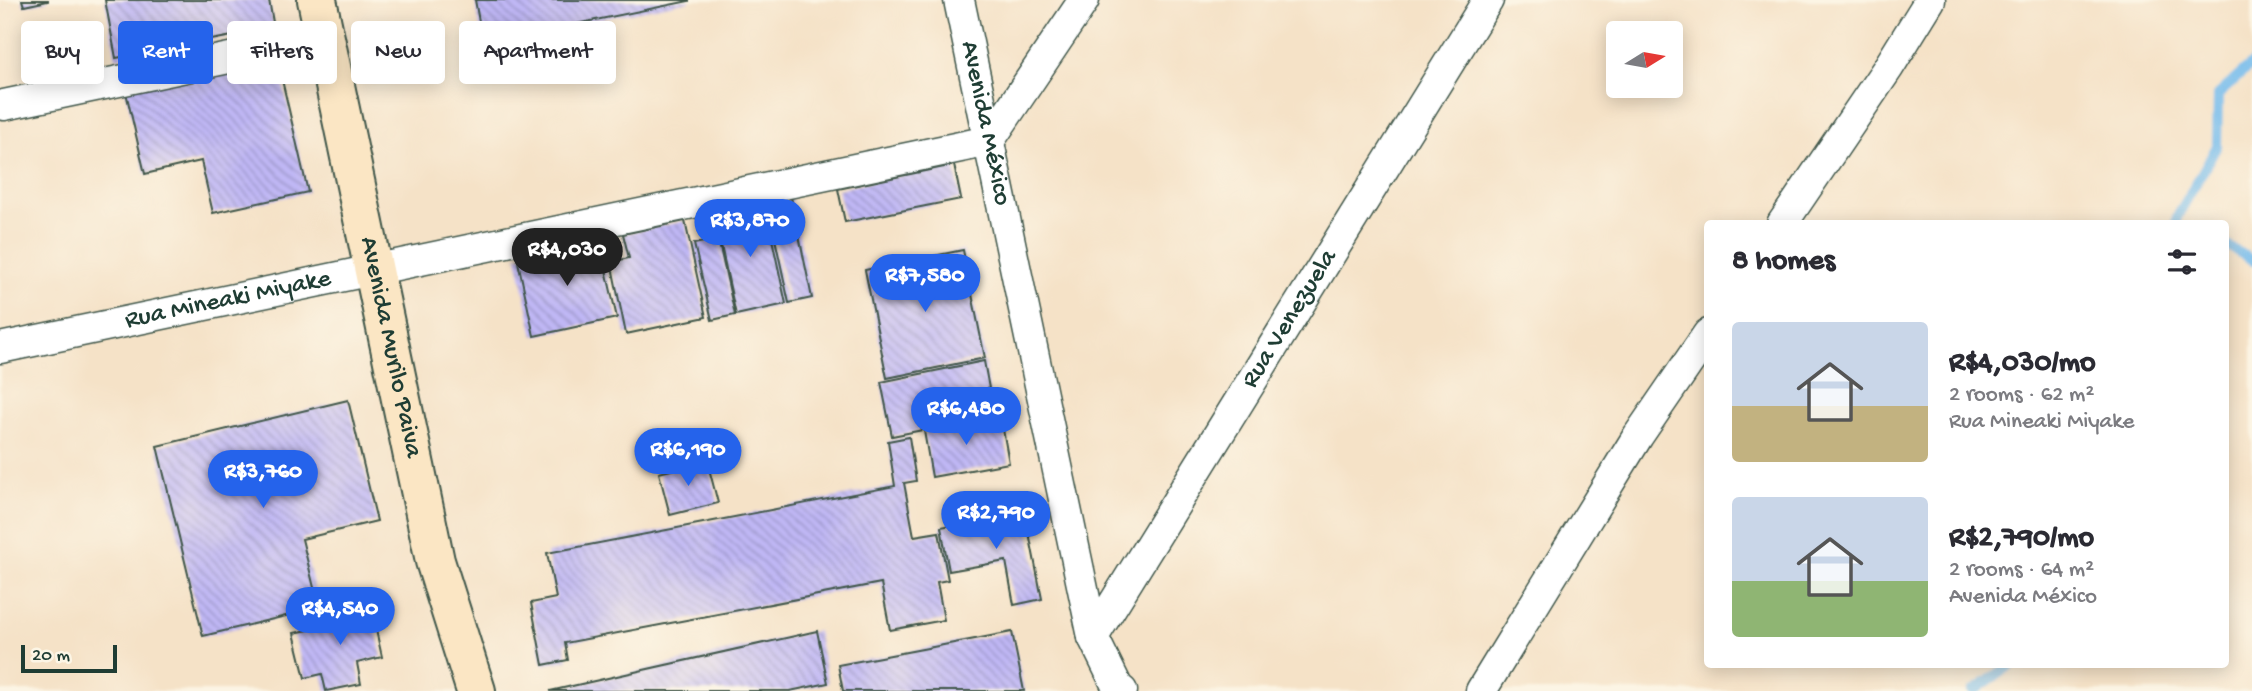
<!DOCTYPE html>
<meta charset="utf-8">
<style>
:root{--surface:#fff;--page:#f2f2f3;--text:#2b2b33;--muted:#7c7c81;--accent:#2563eb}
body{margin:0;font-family:"Gochi Hand",sans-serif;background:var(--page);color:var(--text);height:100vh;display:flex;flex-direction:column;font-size:26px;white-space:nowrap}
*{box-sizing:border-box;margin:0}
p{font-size:23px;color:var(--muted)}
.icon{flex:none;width:38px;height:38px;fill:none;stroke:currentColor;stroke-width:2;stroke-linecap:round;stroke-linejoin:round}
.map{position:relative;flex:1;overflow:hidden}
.panel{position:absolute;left:1704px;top:220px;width:525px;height:448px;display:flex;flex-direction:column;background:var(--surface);border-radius:7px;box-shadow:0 4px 18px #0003}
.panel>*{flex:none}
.hud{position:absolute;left:21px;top:21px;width:665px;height:63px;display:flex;gap:14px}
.needle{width:46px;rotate:79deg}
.fabs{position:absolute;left:1606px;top:21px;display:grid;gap:14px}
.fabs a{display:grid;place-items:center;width:77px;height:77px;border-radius:7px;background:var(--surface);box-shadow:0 4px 18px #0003;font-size:35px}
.scale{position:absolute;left:21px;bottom:18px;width:96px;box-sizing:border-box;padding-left:7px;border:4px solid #1f3d34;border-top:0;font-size:19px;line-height:24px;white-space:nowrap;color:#1f3d34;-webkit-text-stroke:5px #fcf5e5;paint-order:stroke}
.price{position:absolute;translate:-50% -60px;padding:0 16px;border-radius:24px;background:var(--accent);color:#fff;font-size:23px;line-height:46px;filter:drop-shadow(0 2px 4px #0008)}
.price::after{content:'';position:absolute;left:50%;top:42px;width:21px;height:16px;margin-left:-10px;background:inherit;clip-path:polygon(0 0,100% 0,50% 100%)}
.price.selected{background:#222;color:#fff}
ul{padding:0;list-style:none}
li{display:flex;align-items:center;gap:21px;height:175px;padding:0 28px}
li span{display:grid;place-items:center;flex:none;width:196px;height:140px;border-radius:7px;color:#555}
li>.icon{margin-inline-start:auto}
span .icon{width:84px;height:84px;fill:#fffc;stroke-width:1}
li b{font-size:30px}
h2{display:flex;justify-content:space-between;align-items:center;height:84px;padding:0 28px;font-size:30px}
.chip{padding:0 24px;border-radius:7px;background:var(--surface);box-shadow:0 4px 18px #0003;font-size:24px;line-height:63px}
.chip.selected{background:var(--accent);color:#fff}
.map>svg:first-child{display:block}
</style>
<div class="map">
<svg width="2252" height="691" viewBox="0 0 2252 691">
<defs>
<pattern id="building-back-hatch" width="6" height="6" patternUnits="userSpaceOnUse" patternTransform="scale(1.75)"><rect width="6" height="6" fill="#c0b7f5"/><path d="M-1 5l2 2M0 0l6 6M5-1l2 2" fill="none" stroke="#9b96c7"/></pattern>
</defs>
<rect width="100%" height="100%" fill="#fcf5e5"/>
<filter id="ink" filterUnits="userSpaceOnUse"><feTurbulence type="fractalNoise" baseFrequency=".0143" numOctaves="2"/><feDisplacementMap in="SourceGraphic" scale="14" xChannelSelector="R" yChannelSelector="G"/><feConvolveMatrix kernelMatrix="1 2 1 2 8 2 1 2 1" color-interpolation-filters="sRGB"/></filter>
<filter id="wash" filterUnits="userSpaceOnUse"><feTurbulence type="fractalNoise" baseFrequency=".00686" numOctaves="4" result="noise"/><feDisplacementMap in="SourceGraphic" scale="28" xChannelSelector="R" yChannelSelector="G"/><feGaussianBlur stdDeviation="1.57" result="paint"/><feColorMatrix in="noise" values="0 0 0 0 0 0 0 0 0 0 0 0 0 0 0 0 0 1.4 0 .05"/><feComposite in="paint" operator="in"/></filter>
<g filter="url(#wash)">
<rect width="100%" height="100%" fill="#f5e2c7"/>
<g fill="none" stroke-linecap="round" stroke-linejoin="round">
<!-- stream -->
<path stroke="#75bbec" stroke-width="10" d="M2176,224L2177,217L2217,146L2218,95L2252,64
M2226,245L2252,260
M1973,691L2011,665"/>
</g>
<g id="blocks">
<!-- building -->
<path fill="url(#building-back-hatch)" d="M22,0H48V1L24,6Z
M105,0H269L274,28L116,58Z
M475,0H689V1L483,43Z
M276,54L308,192L213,213L201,161L145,174L125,88Z
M954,165L961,199L845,222L838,189Z
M791,197L812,298L789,303L767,202Z
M764,202L786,304L736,315L714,213Z
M685,221L706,317L626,334L611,262L629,258L623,234Z
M599,239L617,318L534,336L517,257Z
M718,239L735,315L712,320L694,244Z
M963,250L985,358L887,378L865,270Z
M984,361L994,416L892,436L881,382Z
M348,400L377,521L302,539L319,608L203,636L157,446Z
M1001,418L1009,463L932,477L924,431Z
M909,437L916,481L904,483L914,536L939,532L948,580L937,582L944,620L890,630L881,583L565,643L568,660L543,665L531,603L556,598L547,553L895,486L888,441Z
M707,461L718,503L670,515L659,473Z
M1025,512L1042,599L1014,605L1006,561L949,571L941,527Z
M370,603L382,657L357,663L361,684L326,691L322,674L305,678L294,633L332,625L330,612Z
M817,631L828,683L790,691H550Z
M1012,632L1024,691H843L838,665Z"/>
</g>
</g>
<g filter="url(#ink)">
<use href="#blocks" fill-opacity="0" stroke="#3f564a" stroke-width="2"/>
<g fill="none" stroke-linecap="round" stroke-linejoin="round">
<defs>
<g id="street">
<path id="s1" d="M959,0L1093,637L1118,688L1122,691"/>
<path d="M4,105L325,38"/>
<path d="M1782,224L1888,68L1930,0"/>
<path id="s2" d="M0,348L989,141L1084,0"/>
<path id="s3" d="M1093,637L1488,0"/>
<path d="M1481,691L1638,436L1708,334"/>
</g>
<g id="secondary">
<path id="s4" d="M317,0L435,561L476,691"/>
</g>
</defs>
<!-- street casing -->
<use href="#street" stroke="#3f564a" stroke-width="33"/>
<!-- secondary casing -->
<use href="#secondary" stroke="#3f564a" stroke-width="42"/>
<!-- street -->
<use href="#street" stroke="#fff" stroke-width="30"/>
<!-- secondary -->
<use href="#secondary" stroke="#fbe6c4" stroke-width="38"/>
</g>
</g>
<g text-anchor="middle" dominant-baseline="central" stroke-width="6" stroke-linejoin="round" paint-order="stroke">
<!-- street labels -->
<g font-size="26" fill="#1f3d34" stroke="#fcf5e5">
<text stroke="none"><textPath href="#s1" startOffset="126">Avenida México</textPath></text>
<text stroke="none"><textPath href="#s2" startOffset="233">Rua Mineaki Miyake</textPath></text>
<text stroke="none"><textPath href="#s3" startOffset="374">Rua Venezuela</textPath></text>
<text stroke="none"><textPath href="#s4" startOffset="355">Avenida Murilo Paiva</textPath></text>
</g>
</g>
</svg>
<div class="fabs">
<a><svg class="needle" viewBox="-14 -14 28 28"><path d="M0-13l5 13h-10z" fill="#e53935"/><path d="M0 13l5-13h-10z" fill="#7c7c81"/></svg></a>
</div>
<div class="scale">20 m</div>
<b class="price" style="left:750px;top:259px">R$3,870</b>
<b class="price selected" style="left:567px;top:288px">R$4,030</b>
<b class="price" style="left:925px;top:314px">R$7,580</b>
<b class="price" style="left:966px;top:447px">R$6,480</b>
<b class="price" style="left:688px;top:488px">R$6,190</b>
<b class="price" style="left:263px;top:510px">R$3,760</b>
<b class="price" style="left:996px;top:551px">R$2,790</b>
<b class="price" style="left:340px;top:647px">R$4,540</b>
<div class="hud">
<a class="chip">Buy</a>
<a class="chip selected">Rent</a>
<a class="chip">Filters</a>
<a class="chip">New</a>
<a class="chip">Apartment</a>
</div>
<section class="panel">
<h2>8 homes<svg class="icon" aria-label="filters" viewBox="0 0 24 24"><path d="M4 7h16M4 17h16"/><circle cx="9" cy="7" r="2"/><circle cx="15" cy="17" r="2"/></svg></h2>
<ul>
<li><span style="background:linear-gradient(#c9d6e8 60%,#c2b280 0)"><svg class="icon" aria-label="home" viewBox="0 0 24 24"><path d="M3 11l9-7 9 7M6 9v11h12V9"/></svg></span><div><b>R$4,030/mo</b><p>2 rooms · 62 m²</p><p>Rua Mineaki Miyake</p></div></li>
<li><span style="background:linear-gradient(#c9d6e8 60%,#8fb573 0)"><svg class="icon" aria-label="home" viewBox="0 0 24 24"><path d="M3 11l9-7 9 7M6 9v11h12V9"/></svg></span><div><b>R$2,790/mo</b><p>2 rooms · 64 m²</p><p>Avenida México</p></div></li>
</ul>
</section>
</div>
